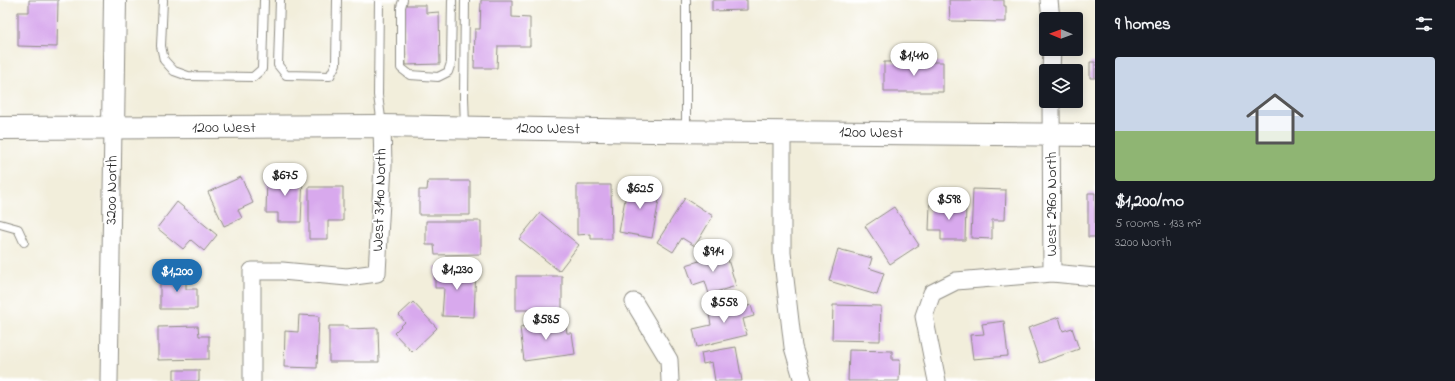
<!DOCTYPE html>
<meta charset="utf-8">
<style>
:root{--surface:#171b24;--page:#20242c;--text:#f1f3f6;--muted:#9ea1a6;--accent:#1f6fb2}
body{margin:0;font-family:"Indie Flower",sans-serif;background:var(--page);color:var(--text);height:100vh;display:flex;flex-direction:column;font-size:15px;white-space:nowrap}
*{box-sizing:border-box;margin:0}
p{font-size:13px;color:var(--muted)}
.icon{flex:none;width:22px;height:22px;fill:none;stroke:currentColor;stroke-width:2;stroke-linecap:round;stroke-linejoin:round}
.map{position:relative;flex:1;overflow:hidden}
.panel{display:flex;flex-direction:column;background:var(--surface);width:360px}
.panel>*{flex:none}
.needle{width:26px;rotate:271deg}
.tools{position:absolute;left:1039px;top:12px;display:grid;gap:8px}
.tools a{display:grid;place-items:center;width:44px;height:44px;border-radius:4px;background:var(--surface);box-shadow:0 2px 10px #0003;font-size:20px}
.price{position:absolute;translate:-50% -34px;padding:0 9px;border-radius:14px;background:#fff;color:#222;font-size:13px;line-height:26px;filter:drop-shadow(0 1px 2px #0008)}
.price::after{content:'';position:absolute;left:50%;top:24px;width:12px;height:9px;margin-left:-6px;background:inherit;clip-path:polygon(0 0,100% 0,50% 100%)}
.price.current{background:var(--accent);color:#fff}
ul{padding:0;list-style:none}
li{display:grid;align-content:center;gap:8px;height:212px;padding:0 20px}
li span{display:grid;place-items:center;height:124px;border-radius:4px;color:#555}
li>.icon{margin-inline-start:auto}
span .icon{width:72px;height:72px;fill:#fffc;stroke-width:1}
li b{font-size:17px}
h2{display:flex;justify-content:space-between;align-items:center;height:48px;padding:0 20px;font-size:17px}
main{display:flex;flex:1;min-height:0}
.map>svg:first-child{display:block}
</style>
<main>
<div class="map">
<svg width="1095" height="381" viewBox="0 0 1095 381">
<rect width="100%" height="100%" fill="#fff"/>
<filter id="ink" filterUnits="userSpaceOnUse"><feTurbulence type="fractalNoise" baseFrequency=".025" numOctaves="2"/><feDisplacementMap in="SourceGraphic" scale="8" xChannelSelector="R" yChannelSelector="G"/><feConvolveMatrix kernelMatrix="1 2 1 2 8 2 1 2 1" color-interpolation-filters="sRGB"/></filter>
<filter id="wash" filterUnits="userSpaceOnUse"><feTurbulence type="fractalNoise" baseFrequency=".012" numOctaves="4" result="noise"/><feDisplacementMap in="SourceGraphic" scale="16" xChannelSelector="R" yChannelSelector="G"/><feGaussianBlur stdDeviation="0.9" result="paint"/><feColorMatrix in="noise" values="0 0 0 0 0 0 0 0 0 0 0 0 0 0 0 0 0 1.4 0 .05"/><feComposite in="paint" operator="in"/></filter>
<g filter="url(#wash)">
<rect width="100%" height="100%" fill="#f2eedb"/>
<g id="blocks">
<!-- building -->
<path fill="#d8a9ed" d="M29,0H58L57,47L18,46V12H29Z
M481,0H512V17L530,18V46H498L497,68H474L475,29H480Z
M712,0H747V10L712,11Z
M949,0H1004V6H1006V22L950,21Z
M404,5H426V13L439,12L440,64L406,65Z
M884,62H943V92H884Z
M1090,62H1095V78H1090Z
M267,175L303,176L301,222H278V213H266Z
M241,177L253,203L238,210L242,218L224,226L208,192Z
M428,181H470V215H419V190H427Z
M628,183L661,189L652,238L619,232Z
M577,185H611L612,239H591V234L577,235Z
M309,187H343V221H328V239H309Z
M973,189L1006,190L1005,220H992V239L971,238Z
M1088,193H1095V237H1088Z
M685,198L713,216L695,246L682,238L673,252L657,242Z
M177,202L217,235L204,251L191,240L183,249L157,228Z
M930,204L966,205L965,240H941V230H929Z
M894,207L919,245L890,264L865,226Z
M540,213L579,245L559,271L519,239Z
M426,221H481V254L435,255L434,245H426Z
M838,249L872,258L869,268L884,273L877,295L829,281Z
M726,253L736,286L709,294L705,281L693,285L686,265Z
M435,267L476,268L474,317L442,316L444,288H435Z
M160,273H186V289H197V309H160Z
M516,276H562V310H516Z
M740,301L742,308L751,305L754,316L743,319L747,335L697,347L693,329L711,325L708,309Z
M413,302L437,328L412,352L394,333L405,322L399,315Z
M833,305L881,306L880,341L832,340Z
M299,315L319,316L317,368L284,367L285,331L298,332Z
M1059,317L1063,331L1072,328L1079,349L1040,363L1028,328Z
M565,321L567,333H572L575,354L524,361L520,327Z
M1004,321L1008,356L973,359L970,335L984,334L982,324Z
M198,326L199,336H209V359L158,360V327Z
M329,326H348V329L378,328L379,362H329Z
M736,347L742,381H715L712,362L703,364L701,353Z
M849,350L892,351V360H900L899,381H848Z
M174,370H199V381H174Z"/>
</g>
</g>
<g filter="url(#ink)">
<use href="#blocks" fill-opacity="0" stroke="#8e8c83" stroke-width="1"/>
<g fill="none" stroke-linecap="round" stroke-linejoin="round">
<defs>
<path id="lane" d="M163,0L161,46L164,60L174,71L188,76L253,77L262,69L264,0
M280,0L278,65L286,75L330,76L336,64L337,0
M379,0L378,95L382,126
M403,0L401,7V68L410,75L438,77L448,72L451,63L452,0
M465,127L464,97L465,0
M686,130V0
M0,224L18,229L24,242"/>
<path id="street" d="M1049,0L1051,19
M1051,71L1052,49
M1051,101L1052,273
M782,132V253L793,347L803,381
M634,302L669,360L670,381
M109,381L113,128
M252,381V271H282L347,277L377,273L383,165L382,126
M937,381L924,316L932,293L956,281L1052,273L1095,277"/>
<path id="secondary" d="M0,128L382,126L652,131L1095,135
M113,128L115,0"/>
</defs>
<!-- lane casing -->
<use href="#lane" stroke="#8e8c83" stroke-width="10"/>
<!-- street casing -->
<use href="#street" stroke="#8e8c83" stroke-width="19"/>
<!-- secondary casing -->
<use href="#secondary" stroke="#8e8c83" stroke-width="24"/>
<!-- lane -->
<use href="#lane" stroke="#fff" stroke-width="8"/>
<!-- street -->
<use href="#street" stroke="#fff" stroke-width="17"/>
<!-- secondary -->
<use href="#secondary" stroke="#fff" stroke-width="22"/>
</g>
</g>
<g text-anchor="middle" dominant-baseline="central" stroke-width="3.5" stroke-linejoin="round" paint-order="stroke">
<!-- street labels -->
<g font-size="16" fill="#2b2b2b" stroke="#fff">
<text x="224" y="128">1200 West</text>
<text transform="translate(548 129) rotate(1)">1200 West</text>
<text transform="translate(871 133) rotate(1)">1200 West</text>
<text transform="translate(112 190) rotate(-89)">3200 North</text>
<text transform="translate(380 200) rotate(-88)">West 3140 North</text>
<text transform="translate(1052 204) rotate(-90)">West 2960 North</text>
</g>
</g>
</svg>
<div class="tools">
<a><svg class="needle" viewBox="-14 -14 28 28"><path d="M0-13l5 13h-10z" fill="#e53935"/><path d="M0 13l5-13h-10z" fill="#9ea1a6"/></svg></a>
<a><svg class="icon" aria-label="layers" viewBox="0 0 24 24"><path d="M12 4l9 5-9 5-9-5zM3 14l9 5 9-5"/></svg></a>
</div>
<b class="price" style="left:914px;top:77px">$1,410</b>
<b class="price" style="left:285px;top:197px">$675</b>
<b class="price" style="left:640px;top:210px">$625</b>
<b class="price" style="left:949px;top:221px">$598</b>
<b class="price" style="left:713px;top:273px">$914</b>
<b class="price" style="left:457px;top:291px">$1,230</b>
<b class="price current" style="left:177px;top:293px">$1,200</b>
<b class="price" style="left:724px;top:324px">$558</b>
<b class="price" style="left:546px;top:341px">$585</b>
</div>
<section class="panel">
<h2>9 homes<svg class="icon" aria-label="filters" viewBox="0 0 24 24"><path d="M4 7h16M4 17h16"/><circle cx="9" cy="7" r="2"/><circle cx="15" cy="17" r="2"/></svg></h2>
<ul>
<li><span style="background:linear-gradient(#c9d6e8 60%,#8fb573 0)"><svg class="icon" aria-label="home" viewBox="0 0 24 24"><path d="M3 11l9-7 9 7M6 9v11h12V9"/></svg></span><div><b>$1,200/mo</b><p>5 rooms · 133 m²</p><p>3200 North</p></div></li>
</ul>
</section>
</main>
